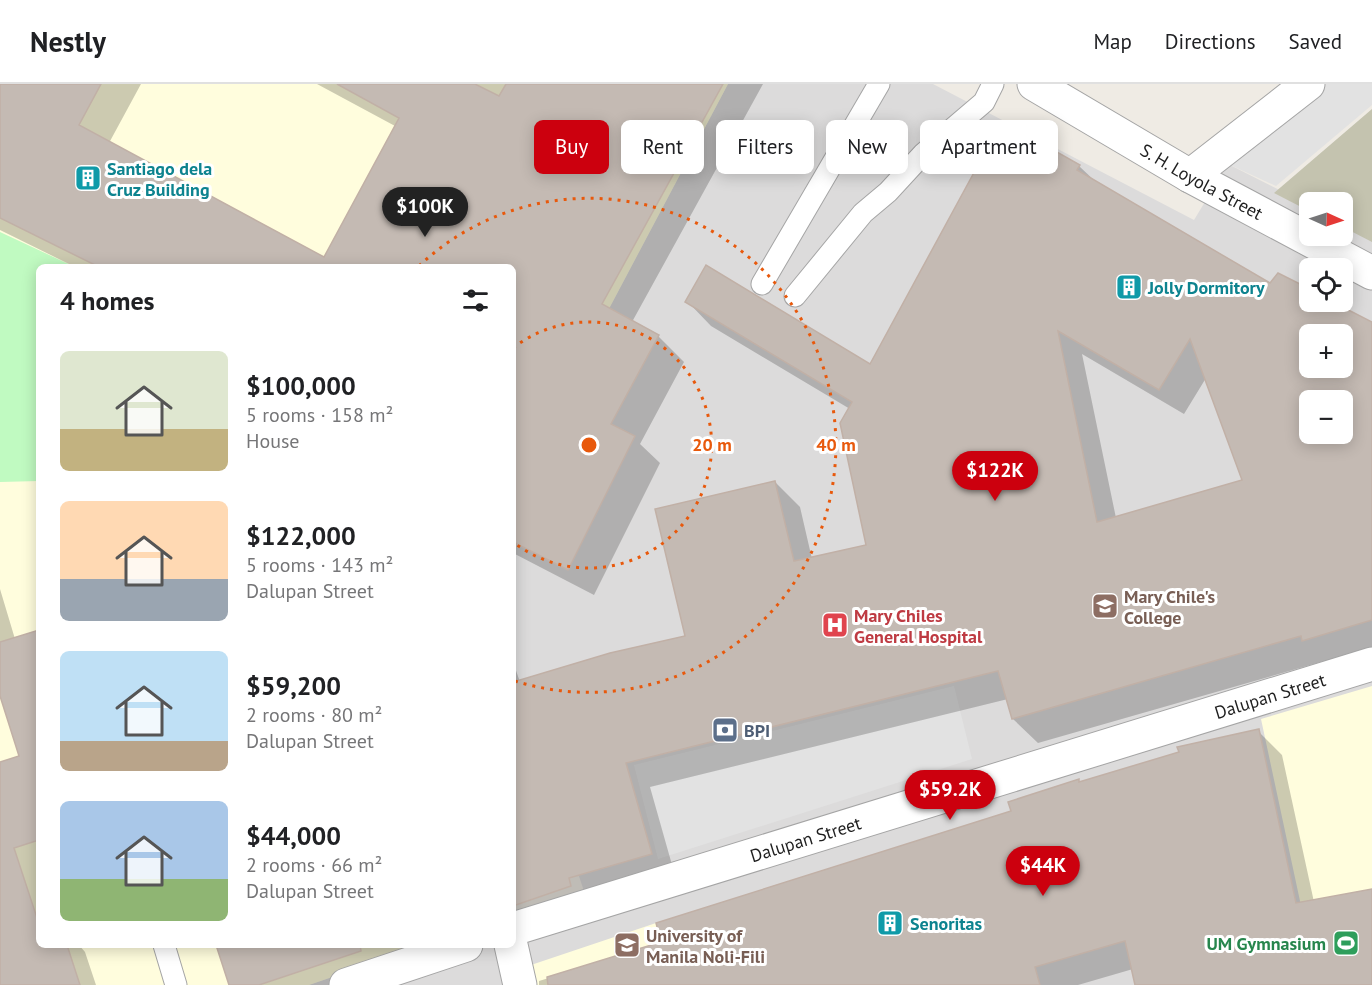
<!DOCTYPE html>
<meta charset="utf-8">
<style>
:root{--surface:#fff;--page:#f2f2f2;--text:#202124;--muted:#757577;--line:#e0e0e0;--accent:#cc000e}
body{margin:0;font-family:"PT Sans",sans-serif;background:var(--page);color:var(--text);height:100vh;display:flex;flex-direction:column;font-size:22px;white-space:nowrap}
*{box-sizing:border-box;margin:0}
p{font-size:20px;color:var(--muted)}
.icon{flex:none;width:33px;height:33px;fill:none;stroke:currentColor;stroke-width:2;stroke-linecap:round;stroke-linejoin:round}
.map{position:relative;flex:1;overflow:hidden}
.side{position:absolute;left:36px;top:180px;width:480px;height:684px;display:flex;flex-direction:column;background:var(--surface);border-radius:9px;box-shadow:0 3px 15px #0003}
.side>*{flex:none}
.banner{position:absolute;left:534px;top:36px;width:570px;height:54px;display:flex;gap:12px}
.needle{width:39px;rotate:93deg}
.fabs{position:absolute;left:1299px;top:108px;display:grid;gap:12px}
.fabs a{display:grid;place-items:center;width:54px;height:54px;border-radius:9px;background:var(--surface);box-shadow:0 3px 15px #0003;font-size:30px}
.price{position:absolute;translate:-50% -51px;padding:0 14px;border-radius:21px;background:var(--accent);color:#fff;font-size:20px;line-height:39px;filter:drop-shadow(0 2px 3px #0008)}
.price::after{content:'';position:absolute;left:50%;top:36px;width:18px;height:14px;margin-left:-9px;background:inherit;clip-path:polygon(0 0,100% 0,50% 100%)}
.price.on{background:#222;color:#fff}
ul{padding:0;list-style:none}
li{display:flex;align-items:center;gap:18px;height:150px;padding:0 24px}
li span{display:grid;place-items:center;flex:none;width:168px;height:120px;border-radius:9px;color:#555}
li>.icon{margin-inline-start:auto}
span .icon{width:72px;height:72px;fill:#fffc;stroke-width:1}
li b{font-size:26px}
h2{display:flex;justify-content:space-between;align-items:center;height:72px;padding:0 24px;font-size:26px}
.tag{padding:0 21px;border-radius:9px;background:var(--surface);box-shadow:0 3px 15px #0003;font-size:21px;line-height:54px}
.tag.on{background:var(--accent);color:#fff}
header{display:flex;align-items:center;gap:36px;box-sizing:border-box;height:84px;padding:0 30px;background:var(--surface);border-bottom:2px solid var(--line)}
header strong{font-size:28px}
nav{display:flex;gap:33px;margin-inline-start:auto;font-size:21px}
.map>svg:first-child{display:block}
</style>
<header>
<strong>Nestly</strong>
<nav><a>Map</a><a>Directions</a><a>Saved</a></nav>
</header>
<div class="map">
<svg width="1372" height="901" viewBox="0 0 1372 901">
<rect width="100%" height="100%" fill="#efebe4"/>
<!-- residential -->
<path fill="#dcdbdb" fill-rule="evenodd" d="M728,0H933L1194,136L1228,80L1309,121L1310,152H1342L1343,140L1372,157V901H309L425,861H513L584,807L513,595V406ZM1310,184H1342V218H1310ZM1310,250H1342V284H1310ZM1310,316H1342V350H1310Z"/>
<!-- education -->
<path fill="#fffddd" d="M0,0H728L513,406V183H39V861H425L309,901H0Z
M1372,602V901H1318L1261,635Z
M656,839L672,901H532L528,882Z"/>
<!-- construction -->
<path fill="#c4c3af" d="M1372,25V158L1343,143L1342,118H1310L1309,127L1274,109Z"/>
<!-- park -->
<path fill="#c0fac1" d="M0,148L75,183H39V397L0,398Z"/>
<!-- parking -->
<path fill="#e2e2e2" d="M1326,0H1372V21L1276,102L1228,80Z
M954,602L972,675L658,775L634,681Z"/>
<!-- shadow -->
<path fill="#0003" fill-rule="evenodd" d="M0,0H141L109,59L324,175L395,42L317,0H763L632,238L658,252L684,278L640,360L660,379L594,511L513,469V183H75L0,146Z
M1079,82L1097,99L1270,201L1310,218H1330L1372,239V568L1328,581L1324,577L1038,659L1013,635L1008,615L650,703L676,795L513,854V578L520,598L686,553L775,398L800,423L812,475L867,462L850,325L711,242L687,217L871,282ZM1310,250H1342V284H1310ZM1082,270L1184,330L1206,294L1244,397L1116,434ZM1310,316H1342V350H1310Z
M0,505L15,555L39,547V861H79L85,868L96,901H0V680L21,673L0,607Z
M1258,647L1282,671L1314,818L1372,806V901H1136L1133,885L1078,901H539V897L663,859L1013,728L1078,696L1081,699Z
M218,861H493L357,901H231Z"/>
<!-- building -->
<path fill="#c4bab3" stroke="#c1b0a6" stroke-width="1.5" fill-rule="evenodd" d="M0,0H101L79,41L324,173L399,34L337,0H475L499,12L506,0H723L602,220L659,251L611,340L635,352L568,486L513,458V183H99L0,134Z
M1002,37L1080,81L1077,86L1270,199L1278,189L1310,205V218H1333L1372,238V536L1302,557L1301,552L1012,635L998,587L626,679L652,770L569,794L571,802L513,822V598L610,569L685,552L655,425L775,397L794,477L866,461L840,339L852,318L685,218L706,181L870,280ZM1058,247L1159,306L1190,255L1242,396L1097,438ZM1310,250H1342V284H1310ZM1310,316H1342V350H1310Z
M39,546V756L14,764L39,840V861H67L80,901H0V678L19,672L0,612V558Z
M1259,645L1296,819L1372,805V901H1135L1125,857L1035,883L1040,901H548L547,893L661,858L656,839L1011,727L1008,718L1079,695V698L1179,668L1177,663Z
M216,861H360L361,867L259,901H229Z"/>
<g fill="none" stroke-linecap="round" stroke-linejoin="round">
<defs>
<path id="service" d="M762,200L879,0
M795,212L863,129L888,108L923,70L984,18L993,0
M164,861L176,901"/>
<g id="minor">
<path d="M1190,92L1308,0"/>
<path id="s1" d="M513,845L1372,580"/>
<path d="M511,861L520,901"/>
<path d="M346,901L466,861"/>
</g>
<g id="tertiary">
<path id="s2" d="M1034,0L1190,92L1372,189"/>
</g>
</defs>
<!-- service casing -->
<use href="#service" stroke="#a5a5a5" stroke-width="23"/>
<!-- minor casing -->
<use href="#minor" stroke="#a5a5a5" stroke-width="35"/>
<!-- tertiary casing -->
<use href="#tertiary" stroke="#a5a5a5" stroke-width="35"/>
<!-- service -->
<use href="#service" stroke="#fff" stroke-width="21"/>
<!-- minor -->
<use href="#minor" stroke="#fff" stroke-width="33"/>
<!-- tertiary -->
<use href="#tertiary" stroke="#fff" stroke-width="33"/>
</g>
<!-- distance rings -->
<g fill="none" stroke="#e8590c" stroke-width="3" stroke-dasharray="3 6">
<path d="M513 264A123 123 0 1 1 513 458"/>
<path d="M419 182A247 247 0 1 1 515 597"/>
</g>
<!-- icons -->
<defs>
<symbol id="building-square" viewBox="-11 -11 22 22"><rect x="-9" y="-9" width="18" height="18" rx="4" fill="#0f9aa8" stroke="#fff"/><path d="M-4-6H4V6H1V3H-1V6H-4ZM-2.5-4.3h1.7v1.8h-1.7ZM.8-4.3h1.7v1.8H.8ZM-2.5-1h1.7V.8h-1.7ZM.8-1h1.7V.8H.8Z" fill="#fff"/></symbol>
<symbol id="university-square" viewBox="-11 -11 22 22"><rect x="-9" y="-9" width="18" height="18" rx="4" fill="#8d6e63" stroke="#fff"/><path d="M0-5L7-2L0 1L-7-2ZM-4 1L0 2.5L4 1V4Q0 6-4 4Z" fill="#fff"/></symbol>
<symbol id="hospital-square" viewBox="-11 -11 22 22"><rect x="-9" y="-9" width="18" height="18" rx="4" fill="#e0444e" stroke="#fff"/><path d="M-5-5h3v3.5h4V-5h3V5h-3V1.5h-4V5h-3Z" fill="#fff"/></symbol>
<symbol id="bank-square" viewBox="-11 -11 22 22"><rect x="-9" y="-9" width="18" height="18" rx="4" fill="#5c6f8a" stroke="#fff"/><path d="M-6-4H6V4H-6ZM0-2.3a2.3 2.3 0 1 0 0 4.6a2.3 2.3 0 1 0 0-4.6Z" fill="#fff"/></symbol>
<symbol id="stadium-square" viewBox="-11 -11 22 22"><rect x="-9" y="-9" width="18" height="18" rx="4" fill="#2e9e5b" stroke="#fff"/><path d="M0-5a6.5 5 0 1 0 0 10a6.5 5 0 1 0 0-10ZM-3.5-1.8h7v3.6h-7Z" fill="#fff"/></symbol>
</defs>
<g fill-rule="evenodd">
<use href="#building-square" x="73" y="79" width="30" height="30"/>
<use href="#building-square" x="1114" y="188" width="30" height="30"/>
<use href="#university-square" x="1090" y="507" width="30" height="30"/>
<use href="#hospital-square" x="820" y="526" width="30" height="30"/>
<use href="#bank-square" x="710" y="631" width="30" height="30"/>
<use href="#building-square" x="875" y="824" width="30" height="30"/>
<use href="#stadium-square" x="1331" y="844" width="30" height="30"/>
<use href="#university-square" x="612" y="846" width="30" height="30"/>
</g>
<g text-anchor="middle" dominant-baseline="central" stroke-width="6" stroke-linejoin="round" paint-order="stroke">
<!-- culture labels -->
<g font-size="18" font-weight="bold" fill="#0d838f" stroke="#fff" text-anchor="start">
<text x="107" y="84">Santiago dela<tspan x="107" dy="21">Cruz Building</tspan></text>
<text x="1148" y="203">Jolly Dormitory</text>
<text x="910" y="839">Senoritas</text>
</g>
<!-- street labels -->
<g font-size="18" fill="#1e1e1e" stroke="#fff">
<text stroke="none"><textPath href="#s2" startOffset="194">S. H. Loyola Street</textPath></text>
<text stroke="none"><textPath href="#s1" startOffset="792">Dalupan Street</textPath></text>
<text stroke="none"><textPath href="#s1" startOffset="306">Dalupan Street</textPath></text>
</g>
<!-- education labels -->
<g font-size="18" font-weight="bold" fill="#785e54" stroke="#fff" text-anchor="start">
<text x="1124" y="512">Mary Chile's<tspan x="1124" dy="21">College</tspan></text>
<text x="646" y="851">University of<tspan x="646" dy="21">Manila Noli-Fili</tspan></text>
</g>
<!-- health labels -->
<g font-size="18" font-weight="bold" fill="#be3a42" stroke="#fff" text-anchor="start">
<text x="854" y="531">Mary Chiles<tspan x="854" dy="21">General Hospital</tspan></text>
</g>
<!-- service labels -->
<g font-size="18" font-weight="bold" fill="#4e5e75" stroke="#fff" text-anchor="start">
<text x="744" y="646">BPI</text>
</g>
<!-- leisure labels -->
<g font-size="18" font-weight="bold" fill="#27864d" stroke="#fff" text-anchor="end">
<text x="1326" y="859">UM Gymnasium</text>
</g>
</g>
<circle cx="589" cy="361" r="9" fill="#e8590c" stroke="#fff" stroke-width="3"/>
<g font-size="18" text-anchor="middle" font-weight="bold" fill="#e8590c" stroke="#fff" stroke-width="6" stroke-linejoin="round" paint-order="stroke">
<text x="712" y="367">20 m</text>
<text x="836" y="367">40 m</text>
</g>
</svg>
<div class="fabs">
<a><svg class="needle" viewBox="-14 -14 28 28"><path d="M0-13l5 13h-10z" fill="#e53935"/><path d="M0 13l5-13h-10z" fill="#757577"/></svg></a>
<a><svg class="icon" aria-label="locate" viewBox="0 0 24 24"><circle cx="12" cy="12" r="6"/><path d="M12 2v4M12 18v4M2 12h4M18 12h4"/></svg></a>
<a>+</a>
<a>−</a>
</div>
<b class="price on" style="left:425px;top:154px">$100K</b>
<b class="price" style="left:995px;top:418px">$122K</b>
<b class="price" style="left:950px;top:737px">$59.2K</b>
<b class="price" style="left:1043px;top:813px">$44K</b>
<div class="banner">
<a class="tag on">Buy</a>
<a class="tag">Rent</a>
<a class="tag">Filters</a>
<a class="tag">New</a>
<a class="tag">Apartment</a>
</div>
<section class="side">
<h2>4 homes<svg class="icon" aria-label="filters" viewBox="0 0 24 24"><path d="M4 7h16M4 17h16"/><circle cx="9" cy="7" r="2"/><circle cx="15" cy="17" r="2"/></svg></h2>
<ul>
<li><span style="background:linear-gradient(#dfe7d0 65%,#c2b280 0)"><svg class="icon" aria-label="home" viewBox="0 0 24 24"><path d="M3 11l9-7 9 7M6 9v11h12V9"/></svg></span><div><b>$100,000</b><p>5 rooms · 158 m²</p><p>House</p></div></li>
<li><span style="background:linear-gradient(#ffd9b3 65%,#9aa5b1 0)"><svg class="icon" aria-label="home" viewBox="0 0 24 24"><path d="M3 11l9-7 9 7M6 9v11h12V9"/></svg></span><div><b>$122,000</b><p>5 rooms · 143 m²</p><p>Dalupan Street</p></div></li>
<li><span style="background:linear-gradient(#bfe0f5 75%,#b9a48a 0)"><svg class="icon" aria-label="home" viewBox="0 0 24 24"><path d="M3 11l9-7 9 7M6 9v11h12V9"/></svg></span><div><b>$59,200</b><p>2 rooms · 80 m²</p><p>Dalupan Street</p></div></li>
<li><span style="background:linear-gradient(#a9c7e8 65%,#8fb573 0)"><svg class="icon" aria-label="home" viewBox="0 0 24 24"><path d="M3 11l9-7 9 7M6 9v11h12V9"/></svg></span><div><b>$44,000</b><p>2 rooms · 66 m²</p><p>Dalupan Street</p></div></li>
</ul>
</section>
</div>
